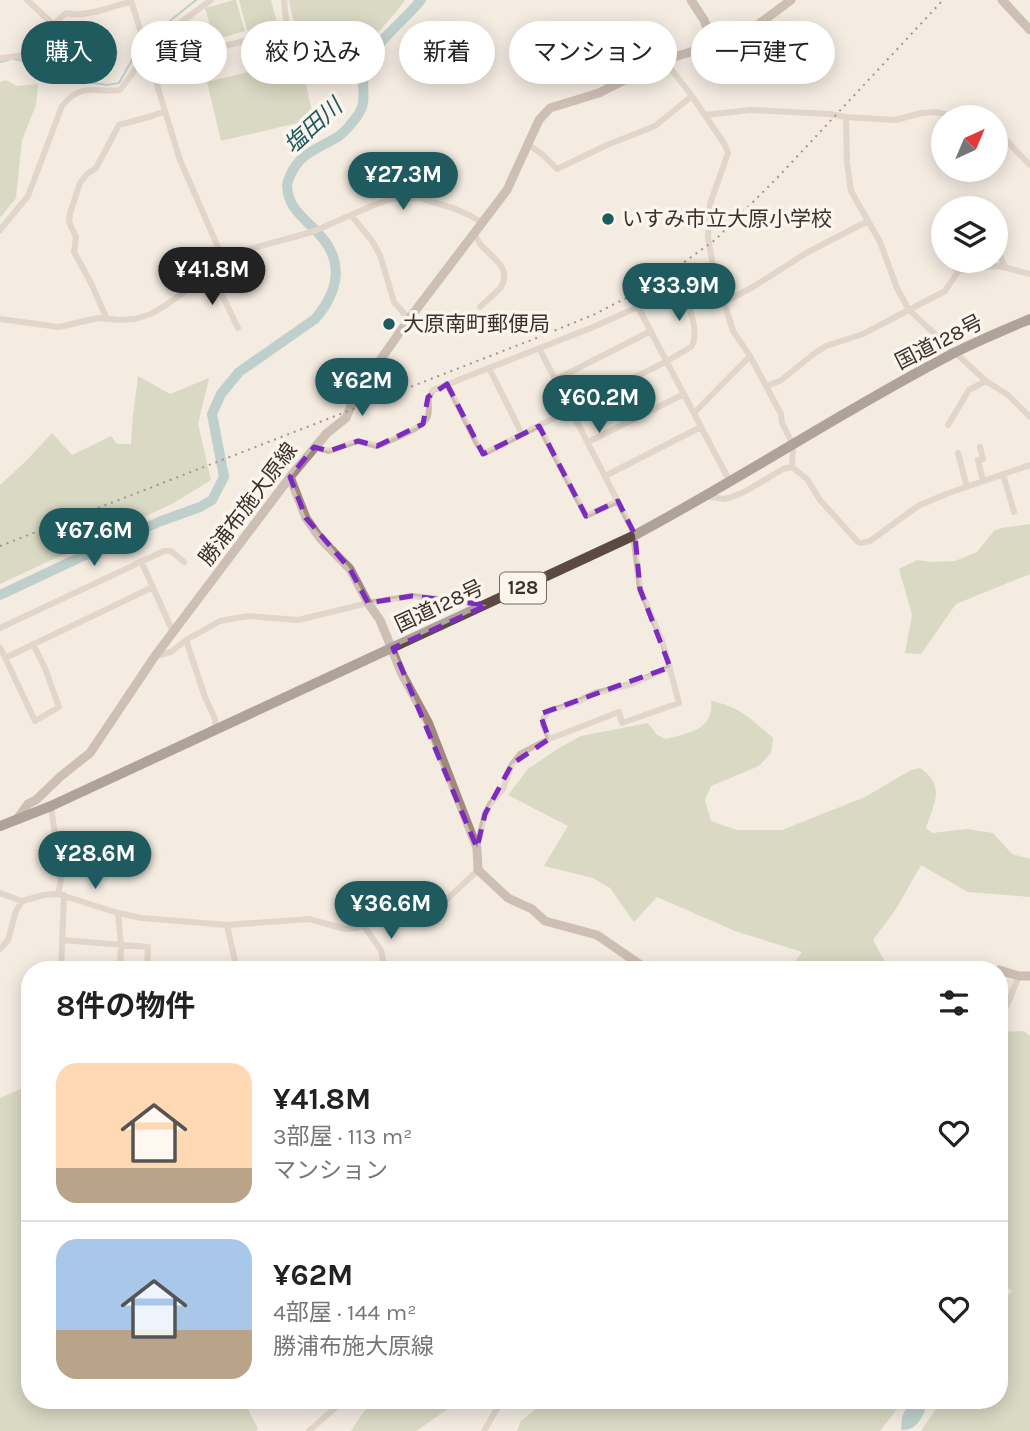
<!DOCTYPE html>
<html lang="ja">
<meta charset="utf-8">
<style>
:root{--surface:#fff;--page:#f6f6f6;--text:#222;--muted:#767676;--line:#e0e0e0;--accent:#1f5a5e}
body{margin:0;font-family:Karla,"Noto Sans JP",sans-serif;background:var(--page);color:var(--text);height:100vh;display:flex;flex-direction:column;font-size:26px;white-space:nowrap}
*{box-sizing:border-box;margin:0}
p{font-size:23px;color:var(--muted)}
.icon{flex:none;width:38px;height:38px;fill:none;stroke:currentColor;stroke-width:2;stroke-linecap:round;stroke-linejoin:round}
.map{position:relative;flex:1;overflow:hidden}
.drawer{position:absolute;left:21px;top:961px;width:987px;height:448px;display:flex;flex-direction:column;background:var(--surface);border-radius:28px;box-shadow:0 4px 18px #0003}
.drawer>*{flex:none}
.guide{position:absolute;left:21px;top:21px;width:989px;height:63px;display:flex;gap:14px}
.needle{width:46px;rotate:44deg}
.fabs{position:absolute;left:931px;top:105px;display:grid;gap:14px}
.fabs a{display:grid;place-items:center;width:77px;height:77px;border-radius:50%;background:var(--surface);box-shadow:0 4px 18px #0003;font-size:35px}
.price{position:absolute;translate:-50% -60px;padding:0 16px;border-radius:24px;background:var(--accent);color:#fff;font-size:23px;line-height:46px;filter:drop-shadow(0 2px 4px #0008)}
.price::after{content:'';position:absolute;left:50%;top:42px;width:21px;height:16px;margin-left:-10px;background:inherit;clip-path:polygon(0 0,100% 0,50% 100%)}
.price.active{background:#222;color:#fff}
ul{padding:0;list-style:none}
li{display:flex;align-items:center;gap:21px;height:175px;padding:0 35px}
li+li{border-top:2px solid var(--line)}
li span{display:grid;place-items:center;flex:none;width:196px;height:140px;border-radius:21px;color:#555}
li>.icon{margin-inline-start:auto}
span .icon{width:84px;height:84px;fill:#fffc;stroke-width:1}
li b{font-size:30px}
h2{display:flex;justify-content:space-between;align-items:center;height:84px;padding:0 35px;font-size:30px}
.pill{padding:0 24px;border-radius:32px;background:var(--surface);box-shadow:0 4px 18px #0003;font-size:24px;line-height:63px}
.pill.active{background:var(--accent);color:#fff}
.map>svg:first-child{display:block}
</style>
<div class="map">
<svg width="1030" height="1431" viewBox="0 0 1030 1431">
<rect width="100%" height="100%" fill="#f4ebe1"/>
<!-- green -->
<path fill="#b8c4a0" d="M234,0H236L245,31L214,40L205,8Z
M239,0H271L277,23L247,31Z
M289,0H405C399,10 362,52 351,54C332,57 310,47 299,31C293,22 291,11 289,0Z
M300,59L314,119L221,141L207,82Z
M6,80L17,86L38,84L36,105L22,140L16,198L0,218V82Z
M138,376L170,394L209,378L198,424L211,480L174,503L0,584V485L26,461L52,433L72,455L111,436L117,444H131L133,415Z
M1030,524V574L956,604L921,654L905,653L912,615L899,569L917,560L933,562L955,561L977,552L994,531L1002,528Z
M711,701C741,707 751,719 773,738L771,753L759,766L711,786L705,800L711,821L737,830H782L865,797L911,770L920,768C946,786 934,803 926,828L932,833L967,829L993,833L1012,854L1030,859V897L968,892L921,865L896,909L873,940L885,962L876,969H790L802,952L735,931L657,897L634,922L610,888L593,878L544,866L568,826L508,795L528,769L559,748L581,736L648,723L657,735L666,739C688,733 714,730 711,701Z
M1024,1031L1030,1036V1431H921L942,1400H999V1306L1012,1291L999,1282V1032Z
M30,1085V1400H202L210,1403L221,1400H241L248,1409L258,1429L256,1431H0V1098Z
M378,1400H457L452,1406L416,1431H351L364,1411Z
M547,1400H904L880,1431H517L521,1421Z"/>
<!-- water -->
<path fill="#7fb0b2" d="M910,1400H931L929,1402C922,1415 919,1431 901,1430L902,1417Z"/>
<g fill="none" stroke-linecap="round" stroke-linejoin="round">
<!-- stream -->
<path stroke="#7fb0b2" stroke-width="2" d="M14,59L36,64L48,63L56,68L68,79L107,85L119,83L141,44L196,0
M0,62L9,60"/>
<!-- river -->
<path stroke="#7fb0b2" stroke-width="10" d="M0,595L83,556L161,521L200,507L212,500L224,477L212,414L221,394L239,372L315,319C339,291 345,261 318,233C304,218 288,208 287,186C287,181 289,180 290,176C301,151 319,149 339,136C343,133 347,129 350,125C374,99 357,92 366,66C373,44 406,19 421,0"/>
<!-- street -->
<path stroke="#cdbbac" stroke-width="6" d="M27,0L52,23
M131,0L180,160L225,263
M0,58L28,55C41,40 51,25 66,13C86,18 111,6 131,2
M664,60L692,96L725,145L728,153L710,204L708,237L713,266L733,331L750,356L781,414L782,423L793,445L792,467L807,479L820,500L858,542L861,543L870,541L918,506L946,494L1030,465
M155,79L205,51L287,30L284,0
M705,115L751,110L830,114L846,117L895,120L922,113L936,112L958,117
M846,117L847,163L851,191L880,242L897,288L909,310L986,381L1008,395L1030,417
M996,130L1030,165
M528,144L543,155L557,169L607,145L655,126L692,96
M351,215L372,241L380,255L394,302L409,319
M0,230L28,196L62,106C82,82 92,93 120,90L132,74L146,52L181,22L211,0
M935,233L943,248
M474,234C475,235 479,242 480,244C490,256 513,268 501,287C495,294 486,301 480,307
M996,246L1005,267
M950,261L958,272
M212,274L238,328
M724,302L753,287L808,252L868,221
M638,307L730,482
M106,317L91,283L74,252L76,237L69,222L70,213L80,183L87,174L96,168L119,125L152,116L165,111
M0,319L59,327L98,318L120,320L135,319L151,314L166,305L225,263L250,249L312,232L374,205L392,199L419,198L453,208L469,215L483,223
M489,368L522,434
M555,380L651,331
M447,384L477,444L485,453L667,361L691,347C702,331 685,298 678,281
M766,386L780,381L815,353L826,346L863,334L945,291L958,272L967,268L999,266L1030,274
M694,413L750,356
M948,425L969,390L986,381
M539,426L586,516L618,501
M588,442L684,394
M314,447L329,451L358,441L377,446C389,441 425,428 428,416C431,404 425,401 433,390L591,328L638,307L699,268L713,266
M980,447L983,459L978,460L983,481
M958,453L967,487
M1003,474L1014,512
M605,476L701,427
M707,496L723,499L732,497L746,491L783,469L792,467
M141,561L173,632
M0,628L164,551H171L184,562
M186,640L205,697L215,719L216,730
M0,647L35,721L59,707L45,668L33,644
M156,656L171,652L186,640L220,621L236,618L249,616L298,620L368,603L412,596L482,604
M5,658L153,587
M549,739L543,724L544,717L549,711L577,702L595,693L632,684L670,667
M51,806L61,880L58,894
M477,846L485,814L490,804L503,789L512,764L520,754L549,739L619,712L622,723L679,703L663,643L640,589L634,542L635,535L539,348
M0,893L22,901L44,895L58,894L118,913L142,918L227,925L309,919L345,929L357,928L386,915L416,921L426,919L478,870
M118,913L121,945L120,970
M227,925L237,970
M363,925L381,950L385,970
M62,940L148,947L147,970
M0,949L8,940L16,911L22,901
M61,970L64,895
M430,970L432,968
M683,970L689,964
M1007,1005L1019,976
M309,1431L344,1400
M484,1431L502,1400"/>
<!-- secondary -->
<path stroke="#a18a7d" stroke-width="9" d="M691,0L704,20L714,45
M1002,0L1030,30
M290,477L306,518L320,538L350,569L368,603L380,620L402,674L429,724L477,848L478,870L508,898L532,909L545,921L597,935L648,970
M17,819L28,804L36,800L61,776L90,753L155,656L290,477L327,433L346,418L355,396L409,319L507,190L539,120L550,108L599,93L664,60L743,36L791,0
M999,970L1019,976H1030"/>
<!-- highway -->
<path stroke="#5c4a42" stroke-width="10" d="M0,826L51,806L635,535C742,478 844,410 952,354C977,341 1004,330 1030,319"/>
<!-- rail -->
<path stroke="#3b302b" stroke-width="2" stroke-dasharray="2 5" stroke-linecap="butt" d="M0,546L534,339L595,314L634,294L676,268L715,240L779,176L943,0"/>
</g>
<!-- marked area -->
<path d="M0 0H1030V1431H0ZM447,384L483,454L539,426L586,516L618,501L635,535L640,589L670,667L540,714L549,739L512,764L485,814L477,848L393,648L487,605L412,596L368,603L350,569L306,518L290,477L314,447L329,451L358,441L377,446L423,424L428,397Z" fill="#f4ebe1" fill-opacity=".55" fill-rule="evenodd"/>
<path fill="none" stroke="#7b2cbf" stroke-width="5" stroke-dasharray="14 9" stroke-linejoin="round" d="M447,384L483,454L539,426L586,516L618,501L635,535L640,589L670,667L540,714L549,739L512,764L485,814L477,848L393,648L487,605L412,596L368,603L350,569L306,518L290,477L314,447L329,451L358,441L377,446L423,424L428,397Z"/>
<!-- markers -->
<g fill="#1f5a5e" stroke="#fbf5ee" stroke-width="2.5">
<circle cx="608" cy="219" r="7"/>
<circle cx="389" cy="324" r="7"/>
</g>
<g text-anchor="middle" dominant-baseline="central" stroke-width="7" stroke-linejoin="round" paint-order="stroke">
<!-- shield labels -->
<rect fill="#fbf5ee" stroke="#756b66" stroke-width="2" x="500" y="572.5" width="46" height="31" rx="5"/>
<g font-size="19" font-weight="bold" fill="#3b302b">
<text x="523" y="588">128</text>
</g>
<!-- poi labels -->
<g font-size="21" fill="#3b302b" stroke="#fbf5ee" text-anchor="start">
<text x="622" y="219">いすみ市立大原小学校</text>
<text x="403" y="324">大原南町郵便局</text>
</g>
<!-- street labels -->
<g font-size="21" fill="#3b302b" stroke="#fbf5ee">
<text transform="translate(939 342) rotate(-27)">国道128号</text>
<text transform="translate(248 504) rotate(-53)">勝浦布施大原線</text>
<text transform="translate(439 606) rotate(-25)">国道128号</text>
</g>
<!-- water labels -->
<g font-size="23" font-style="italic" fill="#1f5a5e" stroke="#fbf5ee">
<text transform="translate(313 126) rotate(-42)">塩田川</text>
</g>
</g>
</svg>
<div class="fabs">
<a><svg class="needle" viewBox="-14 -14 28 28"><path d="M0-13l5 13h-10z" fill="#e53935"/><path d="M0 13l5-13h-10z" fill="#767676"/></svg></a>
<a><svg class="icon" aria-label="layers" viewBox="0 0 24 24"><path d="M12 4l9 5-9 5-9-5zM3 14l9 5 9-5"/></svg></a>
</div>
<b class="price" style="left:403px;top:212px">¥27.3M</b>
<b class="price active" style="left:212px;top:307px">¥41.8M</b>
<b class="price" style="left:679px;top:323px">¥33.9M</b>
<b class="price" style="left:362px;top:418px">¥62M</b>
<b class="price" style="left:599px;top:435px">¥60.2M</b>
<b class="price" style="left:94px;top:568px">¥67.6M</b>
<b class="price" style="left:95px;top:891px">¥28.6M</b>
<b class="price" style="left:391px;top:941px">¥36.6M</b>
<div class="guide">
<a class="pill active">購入</a>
<a class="pill">賃貸</a>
<a class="pill">絞り込み</a>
<a class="pill">新着</a>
<a class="pill">マンション</a>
<a class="pill">一戸建て</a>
</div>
<section class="drawer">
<h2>8件の物件<svg class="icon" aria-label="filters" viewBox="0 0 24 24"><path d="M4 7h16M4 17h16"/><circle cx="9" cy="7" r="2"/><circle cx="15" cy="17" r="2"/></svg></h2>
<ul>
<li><span style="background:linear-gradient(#ffd9b3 75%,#b9a48a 0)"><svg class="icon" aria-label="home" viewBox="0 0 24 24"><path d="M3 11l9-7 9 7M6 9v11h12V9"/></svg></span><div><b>¥41.8M</b><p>3部屋 · 113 m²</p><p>マンション</p></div><svg class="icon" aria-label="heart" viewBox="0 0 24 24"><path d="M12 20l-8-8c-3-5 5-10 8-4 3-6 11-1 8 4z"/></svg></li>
<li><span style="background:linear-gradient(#a9c7e8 65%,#b9a48a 0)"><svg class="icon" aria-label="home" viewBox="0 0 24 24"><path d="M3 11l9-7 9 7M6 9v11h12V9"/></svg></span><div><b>¥62M</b><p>4部屋 · 144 m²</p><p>勝浦布施大原線</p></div><svg class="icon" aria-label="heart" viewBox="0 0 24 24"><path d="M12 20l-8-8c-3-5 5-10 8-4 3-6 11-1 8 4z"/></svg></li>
</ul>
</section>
</div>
